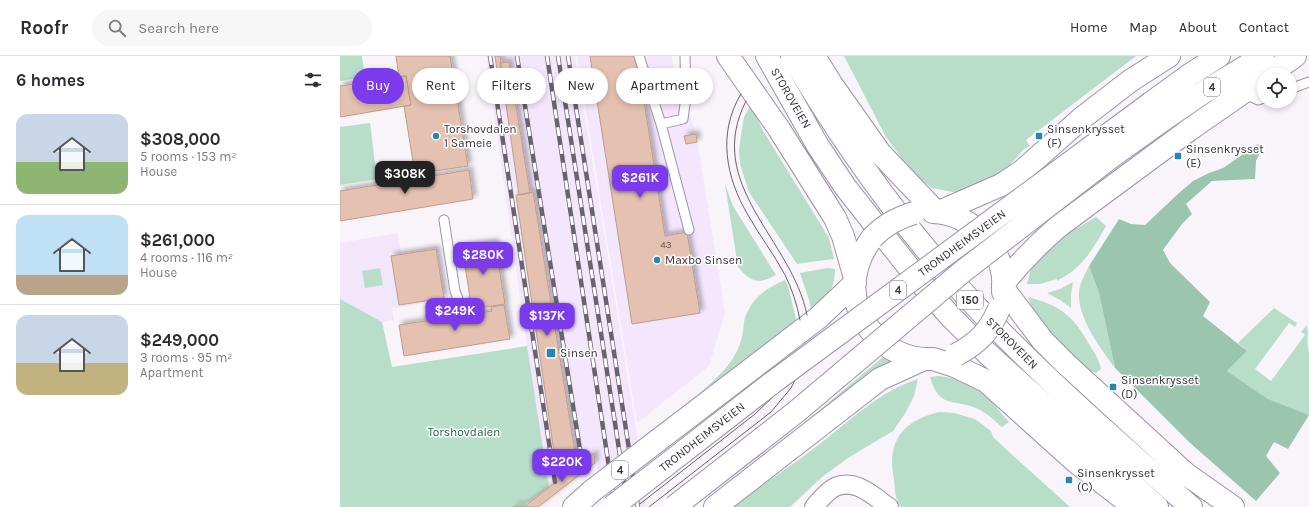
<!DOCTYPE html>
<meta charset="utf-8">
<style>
:root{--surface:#fff;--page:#f7f7f7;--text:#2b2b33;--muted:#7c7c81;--line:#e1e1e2;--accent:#7c3aed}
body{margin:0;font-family:Karla,sans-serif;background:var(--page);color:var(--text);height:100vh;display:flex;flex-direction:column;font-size:15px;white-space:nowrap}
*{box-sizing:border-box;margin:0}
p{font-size:13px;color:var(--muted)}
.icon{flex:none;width:22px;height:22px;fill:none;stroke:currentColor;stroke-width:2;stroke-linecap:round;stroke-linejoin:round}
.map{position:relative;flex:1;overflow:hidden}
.drawer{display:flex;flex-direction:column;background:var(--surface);width:340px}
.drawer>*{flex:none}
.top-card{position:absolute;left:12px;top:12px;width:380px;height:36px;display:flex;gap:8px}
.buttons{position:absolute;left:917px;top:12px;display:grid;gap:8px}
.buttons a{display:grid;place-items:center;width:40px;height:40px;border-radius:50%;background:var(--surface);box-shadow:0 2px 6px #0003;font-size:20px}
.price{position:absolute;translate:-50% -34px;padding:0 9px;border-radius:8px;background:var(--accent);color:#fff;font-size:13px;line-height:26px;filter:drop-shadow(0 1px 2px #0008)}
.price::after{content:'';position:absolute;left:50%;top:24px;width:12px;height:9px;margin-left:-6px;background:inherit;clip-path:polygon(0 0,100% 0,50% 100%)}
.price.current{background:#222;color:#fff}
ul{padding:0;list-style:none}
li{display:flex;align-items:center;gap:12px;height:100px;padding:0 16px}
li+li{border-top:1px solid var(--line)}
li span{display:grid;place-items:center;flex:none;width:112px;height:80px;border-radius:12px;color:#555}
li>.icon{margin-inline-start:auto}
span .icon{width:48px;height:48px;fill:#fffc;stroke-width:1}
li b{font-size:17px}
h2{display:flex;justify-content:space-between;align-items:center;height:48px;padding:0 16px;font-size:17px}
.tag{padding:0 14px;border-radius:18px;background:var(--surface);box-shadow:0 2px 6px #0003;font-size:14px;line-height:36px}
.tag.current{background:var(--accent);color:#fff}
header{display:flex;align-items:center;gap:24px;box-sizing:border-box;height:56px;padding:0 20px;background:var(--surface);border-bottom:1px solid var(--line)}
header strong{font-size:19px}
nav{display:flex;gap:22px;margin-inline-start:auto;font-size:14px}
.search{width:280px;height:36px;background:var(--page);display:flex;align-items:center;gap:10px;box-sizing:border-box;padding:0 14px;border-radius:22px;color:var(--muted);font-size:15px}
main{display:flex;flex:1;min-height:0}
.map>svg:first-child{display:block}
</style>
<header>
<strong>Roofr</strong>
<div class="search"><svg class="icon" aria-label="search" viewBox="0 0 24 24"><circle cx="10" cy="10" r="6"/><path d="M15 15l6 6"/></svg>Search here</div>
<nav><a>Home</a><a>Map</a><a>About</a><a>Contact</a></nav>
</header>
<main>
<section class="drawer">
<h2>6 homes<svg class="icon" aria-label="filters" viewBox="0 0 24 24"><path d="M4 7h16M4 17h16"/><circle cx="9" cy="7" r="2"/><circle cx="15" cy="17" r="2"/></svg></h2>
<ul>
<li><span style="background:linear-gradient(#c9d6e8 60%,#8fb573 0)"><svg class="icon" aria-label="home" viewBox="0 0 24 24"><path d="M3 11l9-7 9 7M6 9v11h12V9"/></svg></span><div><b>$308,000</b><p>5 rooms · 153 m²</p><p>House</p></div></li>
<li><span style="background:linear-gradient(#bfe0f5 75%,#b9a48a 0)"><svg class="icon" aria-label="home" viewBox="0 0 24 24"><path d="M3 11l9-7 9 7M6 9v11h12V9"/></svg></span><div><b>$261,000</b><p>4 rooms · 116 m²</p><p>House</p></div></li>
<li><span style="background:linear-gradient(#c9d6e8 60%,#c2b280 0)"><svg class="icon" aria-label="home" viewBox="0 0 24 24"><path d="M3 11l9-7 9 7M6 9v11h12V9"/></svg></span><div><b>$249,000</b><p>3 rooms · 95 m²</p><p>Apartment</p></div></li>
</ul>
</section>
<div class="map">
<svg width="969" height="451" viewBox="0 0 969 451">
<defs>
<filter id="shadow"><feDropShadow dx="3.5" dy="-3.5" stdDeviation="2" flood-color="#0004"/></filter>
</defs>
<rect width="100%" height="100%" fill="#f8f4fa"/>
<!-- built -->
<path fill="#f3e6fd" d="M146,0H235L295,366L307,451H264L254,395L209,431L187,290Z
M237,0H331L357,82L385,257L369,310L297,367Z"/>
<!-- education -->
<path fill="#f4e6fa" d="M57,177L61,196L97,190L107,244L52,252L54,264L42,266L0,243V187Z"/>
<!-- green -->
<path fill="#b8ddc9" d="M0,0H22L25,21L0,25Z
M504,0H796L686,84L690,90L684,93L664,116L630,134L613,136L592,132L579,122L563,104L546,81Z
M410,50L414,56L422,73L489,182L494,203L477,205L457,208L409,136L400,108L399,94L401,79L404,61Z
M30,67L37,123L0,129V71Z
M385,128L393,150L436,219C418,229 411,226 398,211Z
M756,161L766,170C751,196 744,210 717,225V223L700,228H687L692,209L715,187L727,178Z
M749,210L759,237L775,312C760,292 733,256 740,230C742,223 746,216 749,210Z
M40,212L43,229L25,232L22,215Z
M487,212L495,213C495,234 487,241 471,254L469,244L460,217Z
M445,224L448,230L456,263L455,268L303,386L300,383C328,360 367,336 389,308C395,300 400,290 402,281C404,273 403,264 407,257C414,240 429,231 445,224Z
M733,226L731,238V252L720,244L707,237L720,233Z
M688,241C719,249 733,259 749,288C754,296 759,303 761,313L756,317C751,315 746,313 742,310C725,296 693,261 688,241Z
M0,243L42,266L52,311L187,290L209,431L182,451H0Z
M934,252L957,267L955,271L949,267L915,313L931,325L965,279L961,276L967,269C969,279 966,288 969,296V359L928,343L887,315L907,295L898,287Z
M543,301L551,306L543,310L381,433L451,378Z
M598,320C634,323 647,340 669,366L662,371C655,365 647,357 638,353C615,342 599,354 590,321Z
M578,323L574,340L566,356L553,375L508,402L482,421L450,451H391C421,429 452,410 481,387C512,363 540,335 578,323Z
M599,356L614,357L635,363L651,375L653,381L668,395L730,451H561C555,444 555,433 554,424C553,418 552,412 552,406C552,376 573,362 599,356Z"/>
<!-- forest -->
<path fill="#9cc5af" d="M918,88L921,94L916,105L915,123L872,125L846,148L852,158L842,168L823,194L830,207L870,246L863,260L907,295L887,315L928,343L969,359L948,393L934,386L926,400L940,417L916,445L849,386L775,312L759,237L749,210L779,163L791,168L805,169L839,137L853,125L869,117L883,112Z"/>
<!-- building -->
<path fill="#e4c1b0" stroke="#be9d8c" filter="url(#shadow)" d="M56,0H110L128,110L75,118L64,50L71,49L66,20L59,21Z
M155,0H160L163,26L159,27Z
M250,0H297L325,180L347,176L360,257L292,268Z
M169,6L190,137L179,139L160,7Z
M66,20L71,49L0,61V30Z
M356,78L357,86L346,88L344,80Z
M129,114L133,143L0,165V135Z
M193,136L237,408L218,423L176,139Z
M155,186L165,248L133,253V252L132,253L131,250L128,251L127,242H130L124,203L120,204L119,195H122V192L123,191Z
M96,193L104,242L59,249L51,200Z
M164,249L170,283L64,300L59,269L152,255L151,251Z
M254,397L255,407L198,451H174V450H185Z"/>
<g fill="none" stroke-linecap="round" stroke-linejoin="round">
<defs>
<path id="lane" d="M299,0L321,68
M345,0L346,41L343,63L321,68L349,174
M950,33L969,26
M903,37L918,44L924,42
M104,164L115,235L124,259"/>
<path id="street" d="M474,451C480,444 487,435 495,431C516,422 533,440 549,451"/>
<path id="highway" d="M388,0L439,73L495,162L503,180L515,222
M427,0L478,90L506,132L582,228L610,260L648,298L817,451
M452,0C502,86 562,169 629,243C698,317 775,384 851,451
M474,0L492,29L540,97L596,156
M928,19L955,0
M811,47L851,18L879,0
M823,64L864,36L923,0
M593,156C634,158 667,195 663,236
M599,156L661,129L681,116L742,62L790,25L829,0
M532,182C523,195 517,206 515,222C509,263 547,304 588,303
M663,228C681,205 697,189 719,170L849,74L924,22
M663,232L703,285L726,308L846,418L893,451
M593,303L615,310L646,325L736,406L794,451
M308,392L478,262L515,227
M234,451L252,435
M375,451L540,323L584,303"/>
</defs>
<!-- lane casing -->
<use href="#lane" stroke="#a090ad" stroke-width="11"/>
<!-- street casing -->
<use href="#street" stroke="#a090ad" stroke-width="20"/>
<!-- highway casing -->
<use href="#highway" stroke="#a090ad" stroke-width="24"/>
<!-- lane -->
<use href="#lane" stroke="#fff" stroke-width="9"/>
<!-- street -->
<use href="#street" stroke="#fff" stroke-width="18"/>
<!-- highway -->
<use href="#highway" stroke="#fff" stroke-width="22"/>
<!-- tram -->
<path stroke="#69636d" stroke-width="1" d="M401,38C377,77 386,122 408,159C419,179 434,198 445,219C452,233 457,248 460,264
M406,45C363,129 452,183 467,259
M296,451L415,358L439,335L451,316
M309,451L431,356L451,332L458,318"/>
<defs>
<path id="rail" d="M150,0L215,426
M177,0L242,406
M207,0L275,451
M218,0L288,451
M228,0L298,451"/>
</defs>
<!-- rail casing -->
<use href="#rail" stroke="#69636d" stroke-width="4.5"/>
<!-- rail -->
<use href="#rail" stroke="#fff" stroke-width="3" stroke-dasharray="9" stroke-linecap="butt"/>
<defs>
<path id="highway-bridge" d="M532,182C544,169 557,162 574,157
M616,299C638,287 649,276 659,253
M252,435L308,392
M272,451L432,327L811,47
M334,451L456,356L622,216L771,101L823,64"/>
</defs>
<!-- highway-bridge casing -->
<use href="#highway-bridge" stroke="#a090ad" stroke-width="24" stroke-linecap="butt"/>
<!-- highway-bridge -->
<use href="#highway-bridge" stroke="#fff" stroke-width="22"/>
</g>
<!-- markers -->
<g fill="#2787b2" stroke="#fff" stroke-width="1.5">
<circle cx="96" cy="80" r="4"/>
<rect x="695" y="76" width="8" height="8" rx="2"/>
<rect x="834" y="96" width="8" height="8" rx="2"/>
<circle cx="317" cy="204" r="4"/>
<rect x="206" y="292" width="10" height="10" rx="2"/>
<rect x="769" y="327" width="8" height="8" rx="2"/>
<rect x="725" y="420" width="8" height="8" rx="2"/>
</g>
<g text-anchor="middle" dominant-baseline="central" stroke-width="3" stroke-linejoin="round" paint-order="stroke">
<!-- number labels -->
<g font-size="10" fill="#63555a">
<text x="326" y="189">43</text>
</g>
<!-- shield labels -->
<g fill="#fff" stroke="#746f77" stroke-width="1">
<rect x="864" y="22" width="16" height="18" rx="3"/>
<rect x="550" y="225" width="16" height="18" rx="3"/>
<rect x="617" y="235" width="26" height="18" rx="3"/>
<rect x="272" y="405" width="16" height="18" rx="3"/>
</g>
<g font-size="11" font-weight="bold" fill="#38313d">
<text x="872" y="31">4</text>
<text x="558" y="234">4</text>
<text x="630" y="244">150</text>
<text x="280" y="414">4</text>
</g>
<!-- street labels -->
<g font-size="12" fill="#38313d" stroke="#fff">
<text transform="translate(451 42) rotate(60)">STOROVEIEN</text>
<text transform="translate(622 187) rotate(-36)">TRONDHEIMSVEIEN</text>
<text transform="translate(672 287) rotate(45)">STOROVEIEN</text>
<text transform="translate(362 381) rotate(-38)">TRONDHEIMSVEIEN</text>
</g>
<!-- poi labels -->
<g font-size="12" fill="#38313d" stroke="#fff" text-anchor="start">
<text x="104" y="73">Torshovdalen<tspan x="104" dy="14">1 Sameie</tspan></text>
<text x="707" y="73">Sinsenkrysset<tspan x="707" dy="14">(F)</tspan></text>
<text x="846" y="93">Sinsenkrysset<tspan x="846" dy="14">(E)</tspan></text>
<text x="325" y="204">Maxbo Sinsen</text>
<text x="220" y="297">Sinsen</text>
<text x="781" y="324">Sinsenkrysset<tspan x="781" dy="14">(D)</tspan></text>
<text x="737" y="417">Sinsenkrysset<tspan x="737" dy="14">(C)</tspan></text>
</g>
<!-- park labels -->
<g font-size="12" fill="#1e6245" stroke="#fff">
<text x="124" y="376">Torshovdalen</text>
</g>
</g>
</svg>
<div class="buttons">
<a><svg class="icon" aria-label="locate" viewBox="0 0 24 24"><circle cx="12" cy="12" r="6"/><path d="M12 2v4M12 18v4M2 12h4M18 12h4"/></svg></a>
</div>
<b class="price current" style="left:65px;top:139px">$308K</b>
<b class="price" style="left:300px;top:143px">$261K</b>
<b class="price" style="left:143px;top:220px">$280K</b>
<b class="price" style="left:115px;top:276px">$249K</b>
<b class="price" style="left:207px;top:281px">$137K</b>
<b class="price" style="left:222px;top:427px">$220K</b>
<div class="top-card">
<a class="tag current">Buy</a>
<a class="tag">Rent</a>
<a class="tag">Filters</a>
<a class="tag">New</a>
<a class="tag">Apartment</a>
</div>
</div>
</main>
